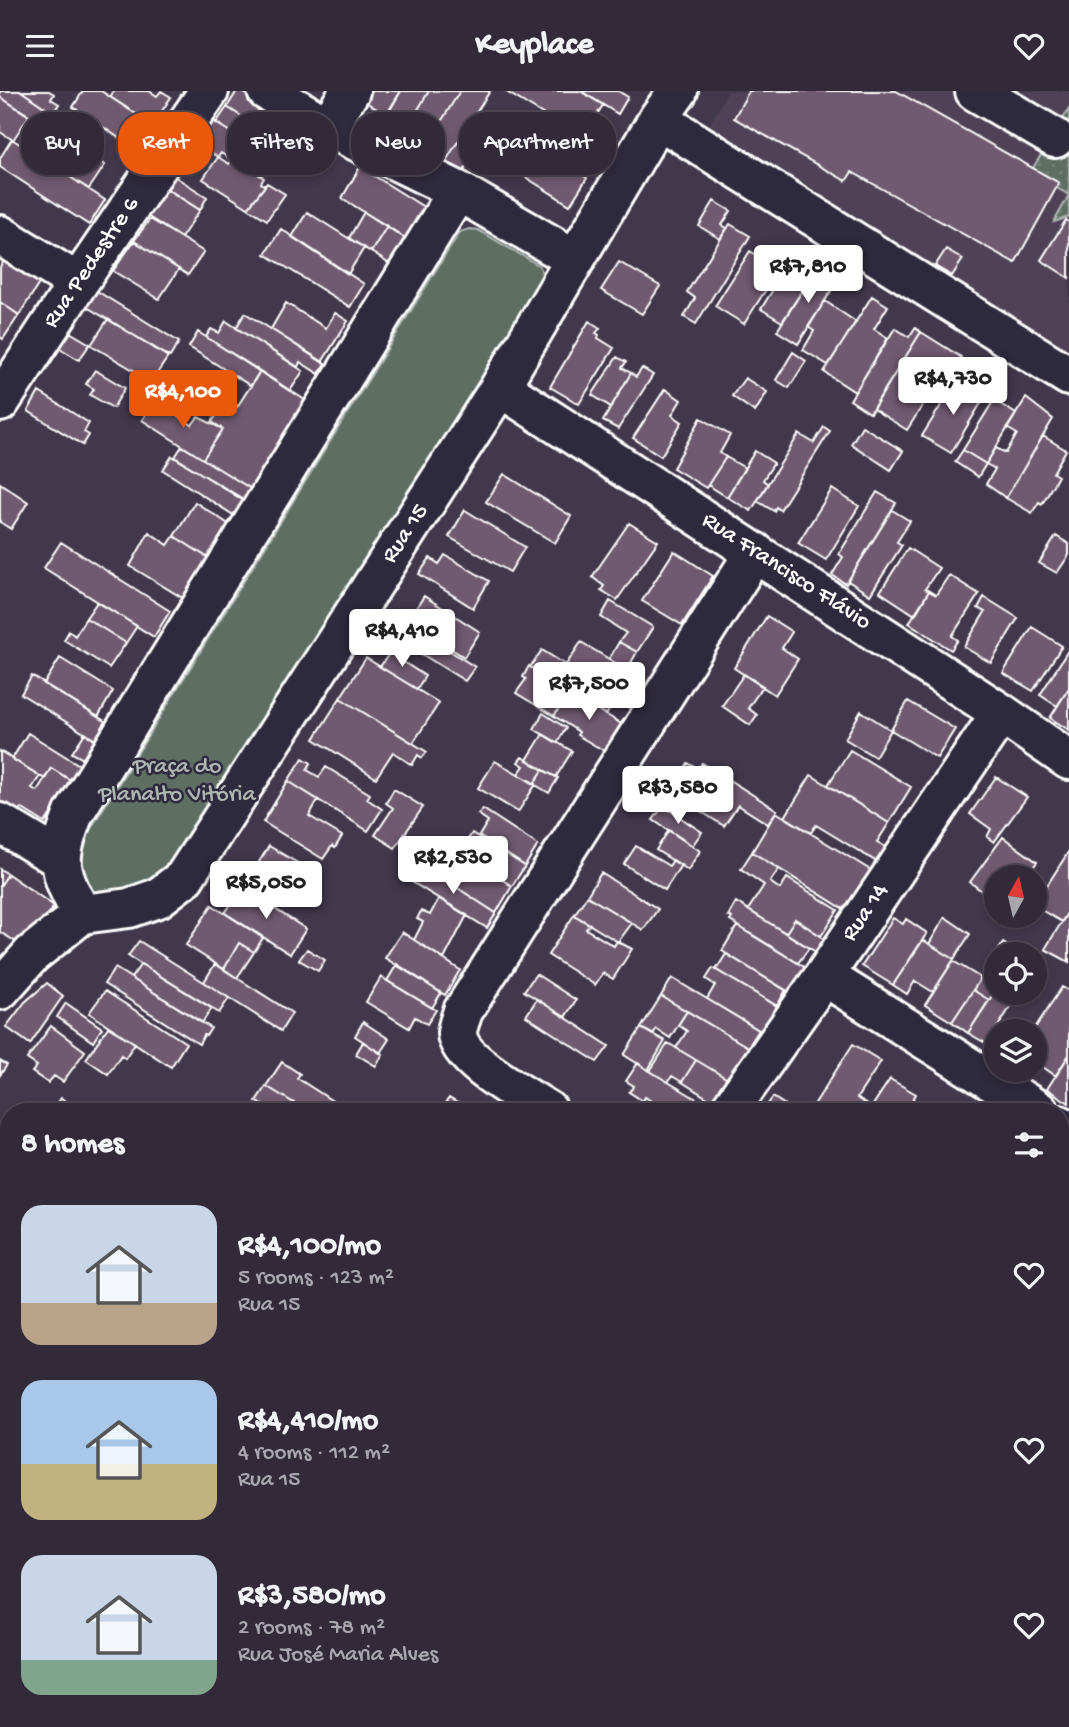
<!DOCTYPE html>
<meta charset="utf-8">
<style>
:root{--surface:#322a39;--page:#3a3241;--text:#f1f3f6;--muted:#a8a7ae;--line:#4d4653;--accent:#ea580c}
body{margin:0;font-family:"Gochi Hand",sans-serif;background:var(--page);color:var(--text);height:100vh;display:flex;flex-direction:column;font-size:26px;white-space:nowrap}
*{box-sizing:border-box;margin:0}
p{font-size:23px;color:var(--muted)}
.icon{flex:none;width:38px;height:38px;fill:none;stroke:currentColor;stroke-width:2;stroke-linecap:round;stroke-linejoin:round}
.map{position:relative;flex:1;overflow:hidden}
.details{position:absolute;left:0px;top:1012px;width:1069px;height:625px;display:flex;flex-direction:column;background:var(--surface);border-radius:28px 28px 0 0;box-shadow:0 4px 10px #0003,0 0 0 2px var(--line)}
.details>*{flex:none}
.hud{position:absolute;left:21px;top:21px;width:700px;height:63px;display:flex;gap:14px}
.needle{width:46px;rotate:8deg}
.buttons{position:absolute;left:984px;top:774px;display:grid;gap:14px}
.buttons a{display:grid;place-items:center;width:63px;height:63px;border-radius:50%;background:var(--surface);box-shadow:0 4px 10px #0003,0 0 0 2px var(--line);font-size:35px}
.price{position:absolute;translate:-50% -60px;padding:0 16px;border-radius:7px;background:#fff;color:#222;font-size:23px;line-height:46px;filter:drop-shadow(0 2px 4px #0008)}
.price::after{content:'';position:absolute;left:50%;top:42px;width:21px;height:16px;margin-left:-10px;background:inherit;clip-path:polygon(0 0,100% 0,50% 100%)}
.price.active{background:var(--accent);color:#fff}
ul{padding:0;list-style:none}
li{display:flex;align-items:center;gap:21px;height:175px;padding:0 21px}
li span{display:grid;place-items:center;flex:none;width:196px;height:140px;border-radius:21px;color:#555}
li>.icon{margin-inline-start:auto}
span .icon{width:84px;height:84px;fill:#fffc;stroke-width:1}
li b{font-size:30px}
h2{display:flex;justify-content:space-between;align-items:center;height:84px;padding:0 21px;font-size:30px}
.chip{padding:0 24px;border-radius:28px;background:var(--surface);box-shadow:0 4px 10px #0003,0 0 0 2px var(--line);font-size:24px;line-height:63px}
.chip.active{background:var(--accent);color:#fff}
header{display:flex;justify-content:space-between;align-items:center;height:91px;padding:0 21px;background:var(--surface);font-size:32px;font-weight:700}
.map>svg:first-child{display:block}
</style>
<header><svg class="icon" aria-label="menu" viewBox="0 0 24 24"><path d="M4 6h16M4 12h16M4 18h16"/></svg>Keyplace<svg class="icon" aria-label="heart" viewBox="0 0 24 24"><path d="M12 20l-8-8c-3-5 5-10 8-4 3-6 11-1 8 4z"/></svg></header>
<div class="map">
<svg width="1069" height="1636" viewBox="0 0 1069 1636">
<defs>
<pattern id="grass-dots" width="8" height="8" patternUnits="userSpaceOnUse" patternTransform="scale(1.75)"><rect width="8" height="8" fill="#5e6e64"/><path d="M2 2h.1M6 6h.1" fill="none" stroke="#76847b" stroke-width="1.8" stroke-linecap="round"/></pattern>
</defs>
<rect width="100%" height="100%" fill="#42384c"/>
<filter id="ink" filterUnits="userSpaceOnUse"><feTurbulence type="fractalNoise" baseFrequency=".0143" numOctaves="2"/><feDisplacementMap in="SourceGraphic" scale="14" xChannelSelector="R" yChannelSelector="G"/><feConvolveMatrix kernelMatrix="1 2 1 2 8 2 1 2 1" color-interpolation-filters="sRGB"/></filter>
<g filter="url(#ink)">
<!-- built -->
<path fill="#504257" d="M728,0H1069V260L710,33Z"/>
<!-- grass -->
<path fill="url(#grass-dots)" stroke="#aeb6b2" stroke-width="2" d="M1069,18V126L1054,131L1069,104L1030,82Z"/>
<!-- park -->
<path fill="#5e6e64" stroke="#aeb6b2" stroke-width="2" d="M469,138L478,139L540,175L544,192L178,776L108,813C83,797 77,781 82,752L441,171L460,141Z"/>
<!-- building -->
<path fill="#705a70" stroke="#fff" stroke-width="2" d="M0,0H21L44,16L35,28L0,6Z
M21,0H49L54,3L51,8L59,13L53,22Z
M83,0H101L153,34L137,59L73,16Z
M114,0H149L157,5L161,0L171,6L153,34L110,6Z
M237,0H241L283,27L279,34L268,27L261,38L227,16Z
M371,0H401L387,24L364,10Z
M401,0H429L401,47L380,34Z
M429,0H460L423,60L401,47Z
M460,0H490L442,76L420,64L428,52L432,54L439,41L436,39Z
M505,0H580L603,14L582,47Z
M581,0H618L628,6L618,23Z
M749,0H896L1059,92L1015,172L852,81L846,90L734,27Z
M0,6L29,25L13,49L0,41Z
M227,16L261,38L251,54L216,32Z
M209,27L272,67L261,85L233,67L232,69L221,62L218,66L193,51Z
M153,34L160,38L144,63L137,59Z
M48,37L105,74L89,98L31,61Z
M462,44L471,49L465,60L473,65L462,83L444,73Z
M12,48L105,109L89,134L0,76V67Z
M526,54L563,77L565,74L587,87L570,114L511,77Z
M218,66L229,73L233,67L264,87L261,92L265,95L248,117L203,88Z
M360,76L427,118L408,149L342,107Z
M174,85L207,106L200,119L165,97Z
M267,92L285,103L267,129L248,117Z
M163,95L200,119L181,147L144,123Z
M714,110L731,120L722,134L727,137L720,148L699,135Z
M307,121L364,157L348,183L292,146Z
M364,121L387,135L371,161L349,147Z
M150,128L204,161L188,184L134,150Z
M1066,129L1069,131V187L1041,169Z
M730,133L750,145L696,233L684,226L695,207L687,201Z
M387,135L411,151L391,174L371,161Z
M281,138L364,193L350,216L265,163Z
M134,150L179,178L159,208L113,180Z
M946,158L963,168L952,185L935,175Z
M750,160L779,178L744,233L715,215Z
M796,161L814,172L804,186L809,189L782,231L761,218Z
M6,167L40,191L19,224L0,211V176Z
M619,171L660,195L642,223L601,199Z
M818,175L839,187L798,253L777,240Z
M92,197L179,251L170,266L82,213Z
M872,205L888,215L874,238L888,247L855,301L824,281Z
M825,210L856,231L828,274L803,259L814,240L808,236Z
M0,211L19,224L3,248L0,246Z
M286,212L326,237L335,222L348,230L322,271L271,238Z
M245,222L325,272L319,283L300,271L298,276L236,237Z
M108,228L168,266L152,290L91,254Z
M226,230L303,280L290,300L206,246L211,238L219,242Z
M589,230L600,237L596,242L599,244L598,247L614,257L579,313L550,296Z
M895,237L909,246L915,237L921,241L870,322L850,309Z
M68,240L90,253L79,269L58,256Z
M198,241L260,280L251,295L189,256Z
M921,241L961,266L947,288L942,284L907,339L873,318Z
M793,261L806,270L789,297L776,289Z
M617,266L626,271L622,277L631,282L611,316L592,304Z
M642,277L653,284L618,338L603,330L631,282L636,286Z
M95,279L125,297L113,317L90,304L94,298L86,293Z
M260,280L308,311L278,359L276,357L253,399L203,368L223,338L212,331L226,309L237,316Z
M745,287L767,301L755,321L732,305Z
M956,290L984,307L951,362L922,345Z
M665,298L681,309L672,324L682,331L661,365L633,347Z
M39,301L89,332L84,341L89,344L83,354L28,320Z
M1026,307L1053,328L1006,407L986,393L995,378L986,373L996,357L1006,362L1017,343L1007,337Z
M994,309L1016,323L986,373L963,359Z
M154,310L192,334L198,326L223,338L203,368L142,329Z
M701,327L730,344L720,362L726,366L706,397L673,377Z
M862,335L903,360L891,379L851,353Z
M824,336L830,340L780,419L776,416L774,420L757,410L799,343L814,352Z
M1043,345L1066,359L1053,382L1058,385L1042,413L1039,411L1032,422L1006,407Z
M182,355L253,399L246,411L175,366Z
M963,359L986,373L978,386L955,371Z
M755,360L774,372L763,389L768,393L751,420L727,406Z
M172,365L245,409L235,425L163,379Z
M726,366L745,377L727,406L708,394Z
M504,383L571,425L555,452L486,411Z
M0,392L28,411L11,438L0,431Z
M832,398L859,415L826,469L798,452Z
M877,401L896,412L846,493L832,484L843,466L839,463Z
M195,411L230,434L210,468L174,445Z
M465,419L525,456L510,481L449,446Z
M892,419L910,430L897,451L902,454L870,504L848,490Z
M629,432L658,450L617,509L601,499L604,495L592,486Z
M149,441L168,454L174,445L210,468L186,509L130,475Z
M1056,445L1069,453V464L1057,482L1039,472Z
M61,451L170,520L154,546L44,477Z
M908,457L939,477L925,498L929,500L915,524L880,501Z
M674,460L713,485L682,534L642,510Z
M445,464L489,490L473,517L419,483L430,467L439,473Z
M949,484L979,503L952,545L958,549L951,559L909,532L929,500L936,504Z
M424,505L480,541L464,566L408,530Z
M984,506L1018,527L991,572L964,556L985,521L978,517Z
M610,510L653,536L637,561L619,551L626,542L601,526Z
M97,511L137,535L126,552L86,527Z
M393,524L475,576L465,590L383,539Z
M767,525L792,541L782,557L798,568L775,604L734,577Z
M86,527L126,552L109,577L64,549L69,540L75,545Z
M1032,536L1062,555L1033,600L1003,582Z
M581,551L627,579L612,602L566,574Z
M619,551L637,561L627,579L609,568Z
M392,558L405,566L402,570L425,585L417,598L380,576Z
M1069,558V597L1057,615L1040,604Z
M542,559L617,606L606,624L530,576Z
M60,567L113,600L98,626L44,593Z
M366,567L439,612L413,652L340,607Z
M529,575L570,601L554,625L516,602L526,588L523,586Z
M744,583L763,595L748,617L757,624L750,634L722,615Z
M32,585L108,632L97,650L21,603Z
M1069,597V639L1050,627Z
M570,601L623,634L606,661L577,644L579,641L554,625Z
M340,607L427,661L422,667L418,664L412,674L393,661L376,687L314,648Z
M908,610L955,638L937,667L891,639Z
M861,620L891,639L875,666L845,648Z
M543,622L566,637L557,652L534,638Z
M28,642L81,675L72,690L51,677L45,688L12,668Z
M85,642L97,650L85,669L72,662Z
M543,643L572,660L556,686L527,669Z
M850,659L911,696L889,732L828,694Z
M0,660L40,685L32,697L37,700L51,677L72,690L45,732L21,717L18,721L0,710Z
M522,666L543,679L534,693L518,683L524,675L518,671Z
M303,667L311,672L307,679L319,686L326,676L370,703L367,708L382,718L368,740L288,690Z
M495,670L536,693L518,721L478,697Z
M688,672L698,678L702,672L777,719L768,733L738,714L724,735L670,701Z
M543,679L558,687L549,702L534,693Z
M811,684L889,732L877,751L886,756L877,771L816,734L811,742L785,726Z
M996,686L1027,706L994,751L987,746L991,738L970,723Z
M288,690L318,709L309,725L342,745L335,757L332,755L323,768L263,731Z
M394,698L423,716L395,757L375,744L393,717L386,712Z
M663,715L702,741L692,755L653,729Z
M483,718L538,754L525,775L479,745L488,730L478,723Z
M776,721L872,780L847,820L752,761Z
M669,739L700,760L688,779L656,759Z
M472,742L525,775L512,795L460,761Z
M1003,746L1037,771L1026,786H996V811L970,791Z
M440,749L512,795L496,822L424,775Z
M269,755L311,780L304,791L298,788L287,804L252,782Z
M636,755L669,775L673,769L681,774L665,799L624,773Z
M1069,760V819L1062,831L1034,815Z
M752,761L779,778L770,791L780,798L787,787L838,819L821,845L795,828L786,842L748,819L764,794L741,778Z
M424,775L496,822L487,837L407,788L413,780L419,784Z
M0,778L8,783L0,795Z
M601,782L658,818L643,839L587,805Z
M8,783L54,815L26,857L0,841V795Z
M242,797L306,838L290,863L225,822Z
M587,805L632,832L618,851L574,824Z
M439,807L467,824L444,868L414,849L423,831L417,828L421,820L430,824Z
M736,811L809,857L798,872L730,830L732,827L728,825Z
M212,814L263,847L254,861L239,852L224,878L186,854Z
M1069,819V871L1045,858Z
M574,824L590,833L586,838L614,855L617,850L632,858L613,888L603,882L595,894L548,864Z
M945,826L970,843L954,868L929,853Z
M893,827L903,833L906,828L927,842L893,894L862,875Z
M795,828L828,850L819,863L786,842Z
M737,835L809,879L793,904L722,860Z
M402,841L460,879L445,904L385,867Z
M923,849L954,868L933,901L915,890L907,903L893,894Z
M139,850L229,907L219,922L128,865Z
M239,852L254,861L237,887L224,878Z
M1003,852L1019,862V863H996Z
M307,858L325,869L318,880L299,869Z
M726,863L786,899L777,915L716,879Z
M996,864V899L989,909L973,899Z
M953,870L981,887L952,931L925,914Z
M141,873L212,917L202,932L131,887Z
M215,873L292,922L281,940L204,891Z
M397,873L441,902L432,917L387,890Z
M115,877L211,937L206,945L204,944L199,953L104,893Z
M713,877L784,919L767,944L707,908L715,894L706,888Z
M536,883L576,909L565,926L524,900Z
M381,886L436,919L427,933L415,926L409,937L366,911Z
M672,887L759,939L748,956L661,905Z
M47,892L63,905L30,953L6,936L25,911Z
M1062,896L1069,900V964L1056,985L1034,970L1033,940Z
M973,899L989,909L968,942L952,931Z
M996,899V901H1020L987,953L968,942Z
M105,900L186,952L171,976L89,922Z
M661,905L687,920L670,947L656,938L653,944L641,937Z
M537,908L609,955L597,971L526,925Z
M66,912L102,937L93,951L57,926Z
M687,920L748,956L738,972L746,977L736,993L676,957L687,940L678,934Z
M363,931L389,948L380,962L355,945Z
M51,935L85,960L63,991L54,985L48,992L32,981L37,975L27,968Z
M108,936L135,952L125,967L121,964L108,983L86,968Z
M641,937L665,950L648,979L624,964Z
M363,951L383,963L376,975L356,963Z
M668,952L696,969L682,991L672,985L668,991L650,980Z
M853,953L881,970L857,1007L871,1017L869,1020H810Z
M1069,964V1012L1047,998Z
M696,969L736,993L722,1016L682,991Z
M0,970L7,974L0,984Z
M282,971L300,983L297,987L348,1020H307L266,995Z
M638,972L648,979L710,1016L707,1020H675L666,1014L663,1018L645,1006L643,1010L629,1001L634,995L626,990Z
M890,988L916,1003L906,1020H869Z
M266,995L307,1020H273L256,1010Z
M773,1006L794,1020H763Z
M61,1007L81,1020H52Z
M449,1007L471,1020H440Z
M477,1013L479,1014L488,1020H472Z
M931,1013L943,1020H927Z
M1060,1094L1069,1099V1145L1060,1158Z
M1069,1145V1164L1060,1160Z
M1060,1185L1069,1190V1219L1060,1213Z
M1062,1272L1069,1276V1313L1060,1326Z
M1065,1334L1069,1337V1346L1061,1341Z
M9,1351V1387L0,1379V1360Z
M1060,1401L1069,1407L1060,1419Z
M1069,1408V1456L1060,1450V1419Z
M6,1425L9,1427V1456L0,1470V1434Z
M1060,1450L1069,1456V1478L1065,1484L1060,1481Z
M2,1467L9,1471V1511L0,1523V1470Z
M9,1511V1561L0,1555V1523Z
M1063,1570L1069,1574V1595L1060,1589V1574Z
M1060,1589L1069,1595V1635L1059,1628H1060Z
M6,1605L9,1607V1628H41L55,1636H0V1613Z
M277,1628H279L292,1636H271Z
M528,1628H600L594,1636H521Z
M792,1628H838L832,1636H809L802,1631L800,1634Z
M868,1628H873L883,1636H858L860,1632L863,1634Z
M873,1628H931L944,1636H883Z
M931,1628H950L944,1636Z"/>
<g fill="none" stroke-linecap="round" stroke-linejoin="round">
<defs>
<path id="minor" d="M267,0L328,36L458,100L575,168
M975,0L1055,47
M658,28L1069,285
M328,36L350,0
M0,144L78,192
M500,296L1001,622L1069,669
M0,311L78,192L209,0
M0,732L60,768
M82,823C57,780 56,768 74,722L458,100
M824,885L1039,1020
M0,899L32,863L82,823L129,817L158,807L184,787L500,296L658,28L678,0
M548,1020C526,1005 458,970 457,942C457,936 461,927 463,920L755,461
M729,1020L824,885L1001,622
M1060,1034L1069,1039
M0,1088L9,1094
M1060,1362L1069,1367
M1060,1522L1069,1511
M0,1575L9,1582
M69,1628L80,1636
M762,1628L773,1636
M253,1636L259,1628
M972,1636L979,1628"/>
</defs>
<!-- minor casing -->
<use href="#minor" stroke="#fff" stroke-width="44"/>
<!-- minor -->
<use href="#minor" stroke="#2f2a3d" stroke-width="38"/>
</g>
</g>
<g text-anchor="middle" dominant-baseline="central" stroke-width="5" stroke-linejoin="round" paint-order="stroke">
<!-- street labels -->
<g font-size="24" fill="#fff" stroke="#2f2a3d">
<text transform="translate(92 172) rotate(-56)">Rua Pedestre 6</text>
<text transform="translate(406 443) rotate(-57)">Rua 15</text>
<text transform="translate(786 481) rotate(33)">Rua Francisco Flávio</text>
<text transform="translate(866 822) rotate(-56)">Rua 14</text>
</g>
<!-- park labels -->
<g font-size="24" fill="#aeb6b2" stroke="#2f2a3d">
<text x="177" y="676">Praça do<tspan x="177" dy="28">Planalto Vitória</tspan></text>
</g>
</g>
</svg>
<div class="buttons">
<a><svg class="needle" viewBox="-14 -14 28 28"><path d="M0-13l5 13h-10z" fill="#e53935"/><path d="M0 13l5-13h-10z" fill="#a8a7ae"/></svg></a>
<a><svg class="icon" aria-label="locate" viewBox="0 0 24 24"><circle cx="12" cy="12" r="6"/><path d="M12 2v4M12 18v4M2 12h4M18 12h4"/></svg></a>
<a><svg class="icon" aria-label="layers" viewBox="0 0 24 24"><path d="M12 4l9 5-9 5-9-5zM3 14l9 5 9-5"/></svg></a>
</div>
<b class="price" style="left:808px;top:214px">R$7,810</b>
<b class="price" style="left:953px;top:326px">R$4,730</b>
<b class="price active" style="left:183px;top:339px">R$4,100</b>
<b class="price" style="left:402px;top:578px">R$4,410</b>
<b class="price" style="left:589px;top:631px">R$7,500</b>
<b class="price" style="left:678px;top:735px">R$3,580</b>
<b class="price" style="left:453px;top:805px">R$2,530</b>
<b class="price" style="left:266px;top:830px">R$5,050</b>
<div class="hud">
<a class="chip">Buy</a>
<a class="chip active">Rent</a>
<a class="chip">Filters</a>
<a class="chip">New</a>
<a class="chip">Apartment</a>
</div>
<section class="details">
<h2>8 homes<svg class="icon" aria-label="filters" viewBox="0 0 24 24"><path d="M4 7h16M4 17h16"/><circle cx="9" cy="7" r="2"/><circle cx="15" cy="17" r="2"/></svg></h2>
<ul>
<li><span style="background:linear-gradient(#c9d6e8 70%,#b9a48a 0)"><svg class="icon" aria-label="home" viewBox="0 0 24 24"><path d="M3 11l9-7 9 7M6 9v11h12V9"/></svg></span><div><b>R$4,100/mo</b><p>5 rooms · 123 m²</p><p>Rua 15</p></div><svg class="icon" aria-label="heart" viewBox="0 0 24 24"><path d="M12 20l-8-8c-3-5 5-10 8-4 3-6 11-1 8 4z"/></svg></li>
<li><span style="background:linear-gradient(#a9c7e8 60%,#c2b280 0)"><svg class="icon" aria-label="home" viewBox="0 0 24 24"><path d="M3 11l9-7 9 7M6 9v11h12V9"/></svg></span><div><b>R$4,410/mo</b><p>4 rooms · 112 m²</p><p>Rua 15</p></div><svg class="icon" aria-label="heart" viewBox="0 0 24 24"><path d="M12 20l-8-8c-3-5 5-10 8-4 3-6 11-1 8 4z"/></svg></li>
<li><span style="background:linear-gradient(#c9d6e8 75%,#7fa58c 0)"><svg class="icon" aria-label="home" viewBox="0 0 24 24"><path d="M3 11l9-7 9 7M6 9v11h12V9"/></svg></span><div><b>R$3,580/mo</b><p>2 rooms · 78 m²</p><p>Rua José Maria Alves</p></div><svg class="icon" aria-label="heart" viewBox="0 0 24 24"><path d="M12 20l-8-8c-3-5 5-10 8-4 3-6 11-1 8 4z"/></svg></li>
</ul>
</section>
</div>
